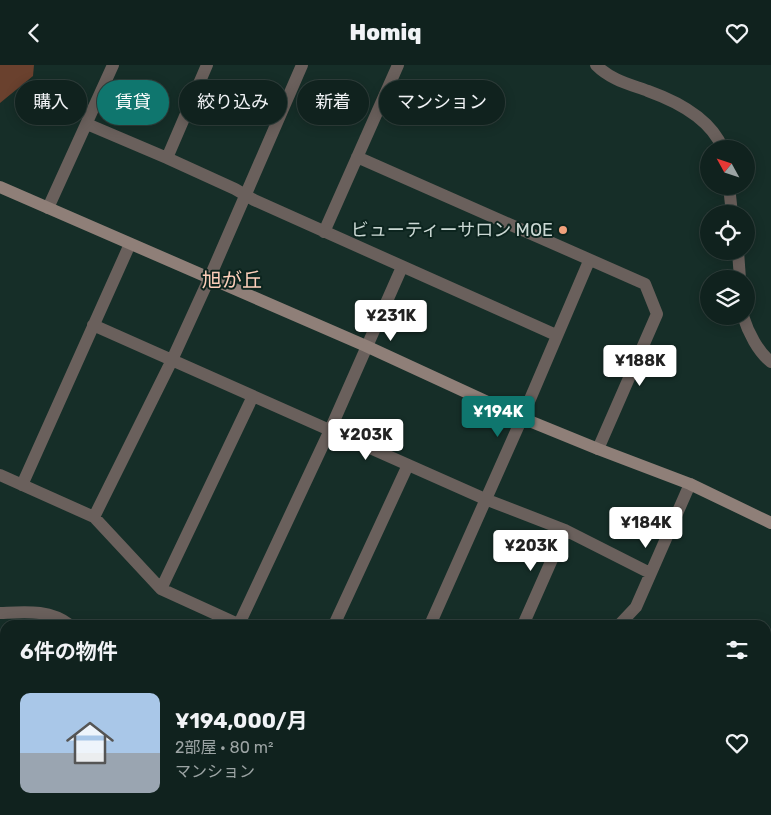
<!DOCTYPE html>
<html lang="ja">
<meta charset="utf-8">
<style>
:root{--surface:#10221e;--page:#192a27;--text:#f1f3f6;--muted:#9ca4a4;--line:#303f3c;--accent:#0f766e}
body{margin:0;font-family:Rubik,"Noto Sans JP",sans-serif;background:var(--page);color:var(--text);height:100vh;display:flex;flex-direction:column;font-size:19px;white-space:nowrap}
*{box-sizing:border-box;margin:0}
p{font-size:16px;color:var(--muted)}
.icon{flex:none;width:28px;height:28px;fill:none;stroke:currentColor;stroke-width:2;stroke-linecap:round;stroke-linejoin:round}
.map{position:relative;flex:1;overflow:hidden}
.details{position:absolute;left:0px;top:555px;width:771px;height:195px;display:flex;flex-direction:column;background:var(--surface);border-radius:15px 15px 0 0;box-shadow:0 2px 12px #0003,0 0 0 1px var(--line)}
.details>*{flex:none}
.hud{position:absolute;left:15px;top:15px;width:500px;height:45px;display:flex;gap:10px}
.needle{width:32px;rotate:310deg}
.buttons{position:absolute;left:700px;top:75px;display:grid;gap:10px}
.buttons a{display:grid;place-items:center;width:55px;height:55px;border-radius:50%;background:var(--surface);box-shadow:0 2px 12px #0003,0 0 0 1px var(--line);font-size:25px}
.price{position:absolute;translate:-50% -42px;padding:0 11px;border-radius:5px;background:#fff;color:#222;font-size:16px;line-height:32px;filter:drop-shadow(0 1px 2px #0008)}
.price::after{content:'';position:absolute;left:50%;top:30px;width:15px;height:11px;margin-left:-8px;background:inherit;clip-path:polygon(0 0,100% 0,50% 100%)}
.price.current{background:var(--accent);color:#fff}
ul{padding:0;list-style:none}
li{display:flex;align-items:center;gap:15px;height:125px;padding:0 20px}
li span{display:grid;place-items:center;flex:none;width:140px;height:100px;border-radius:10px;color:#555}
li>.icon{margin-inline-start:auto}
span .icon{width:60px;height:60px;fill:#fffc;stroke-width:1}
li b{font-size:21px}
h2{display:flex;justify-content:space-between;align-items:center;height:60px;padding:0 20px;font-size:21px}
.pill{padding:0 18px;border-radius:22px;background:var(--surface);box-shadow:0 2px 12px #0003,0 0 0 1px var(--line);font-size:18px;line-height:45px}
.pill.current{background:var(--accent);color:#fff}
header{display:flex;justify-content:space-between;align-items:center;height:65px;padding:0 20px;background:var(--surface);font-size:22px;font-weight:800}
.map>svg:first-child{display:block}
</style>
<header><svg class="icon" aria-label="back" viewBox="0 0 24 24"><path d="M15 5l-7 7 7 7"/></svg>Homiq<svg class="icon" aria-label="heart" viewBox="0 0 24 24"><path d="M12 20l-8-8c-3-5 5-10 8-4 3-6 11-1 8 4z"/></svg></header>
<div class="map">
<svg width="771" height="750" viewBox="0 0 771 750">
<rect width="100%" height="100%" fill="#162e28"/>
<!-- green -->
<path fill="#6a412e" d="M0,0H34L33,11L0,38Z
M34,745H322L328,750H18Z"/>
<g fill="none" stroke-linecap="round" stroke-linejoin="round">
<!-- street -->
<path stroke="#6a605c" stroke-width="12" d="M596,0C611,15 629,19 648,26C676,36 711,54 723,84
M87,59L167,93L235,124L254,135L556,270
M357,92L645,219L657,249L598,384
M167,93L207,0
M729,121L732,149
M48,143L113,0
M324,167L398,0
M738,186L740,214
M743,251C748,267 758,287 771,297
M93,260L485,434L565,465L650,508
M0,410L94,452L161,524L240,560
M22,420L130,179
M94,452L172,295L209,214L302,0
M161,524L253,331
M0,548C25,547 49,544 70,560
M239,559L330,365L402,202
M334,560L408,400
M430,560L522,353L589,196
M523,560L565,465
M619,560L636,542L690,419"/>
<!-- secondary -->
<path stroke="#8f7f78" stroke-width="12" d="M0,122L366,281L522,353L598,384L690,419L771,458"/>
<!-- highway -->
<path stroke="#c5ada2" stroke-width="15" d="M766,688L771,680
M727,750L730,745"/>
</g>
<!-- markers -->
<circle fill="#f1a17c" stroke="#0c241e" stroke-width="2" cx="563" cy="165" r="5"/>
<g text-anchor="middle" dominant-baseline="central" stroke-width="4" stroke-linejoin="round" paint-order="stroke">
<!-- poi labels -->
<g font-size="18" fill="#cbd8d4" stroke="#0c241e" text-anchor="end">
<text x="553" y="165">ビューティーサロン MOE</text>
</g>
<!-- quarter labels -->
<g font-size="20" fill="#fdcfba" stroke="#0c241e">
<text x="232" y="215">旭が丘</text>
</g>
</g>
</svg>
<div class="buttons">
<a><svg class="needle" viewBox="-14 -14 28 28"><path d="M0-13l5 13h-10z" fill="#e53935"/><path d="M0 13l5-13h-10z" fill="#9ca4a4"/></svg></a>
<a><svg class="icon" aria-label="locate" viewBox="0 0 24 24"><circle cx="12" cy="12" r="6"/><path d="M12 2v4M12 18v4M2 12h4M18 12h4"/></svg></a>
<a><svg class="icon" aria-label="layers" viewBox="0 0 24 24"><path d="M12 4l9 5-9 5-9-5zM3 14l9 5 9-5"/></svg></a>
</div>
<b class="price" style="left:391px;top:277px">¥231K</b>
<b class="price" style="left:640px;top:322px">¥188K</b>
<b class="price current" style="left:498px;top:373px">¥194K</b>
<b class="price" style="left:366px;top:396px">¥203K</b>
<b class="price" style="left:646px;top:484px">¥184K</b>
<b class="price" style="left:531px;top:507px">¥203K</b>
<div class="hud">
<a class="pill">購入</a>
<a class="pill current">賃貸</a>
<a class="pill">絞り込み</a>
<a class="pill">新着</a>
<a class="pill">マンション</a>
</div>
<section class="details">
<h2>6件の物件<svg class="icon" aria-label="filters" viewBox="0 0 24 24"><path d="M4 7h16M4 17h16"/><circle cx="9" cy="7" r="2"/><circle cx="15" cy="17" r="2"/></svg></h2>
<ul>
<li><span style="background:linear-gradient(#a9c7e8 60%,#9aa5b1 0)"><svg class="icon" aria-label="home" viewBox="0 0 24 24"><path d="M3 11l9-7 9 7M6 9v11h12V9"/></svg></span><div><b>¥194,000/月</b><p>2部屋 · 80 m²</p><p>マンション</p></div><svg class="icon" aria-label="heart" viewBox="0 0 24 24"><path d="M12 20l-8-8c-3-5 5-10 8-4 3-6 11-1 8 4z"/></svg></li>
</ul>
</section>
</div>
